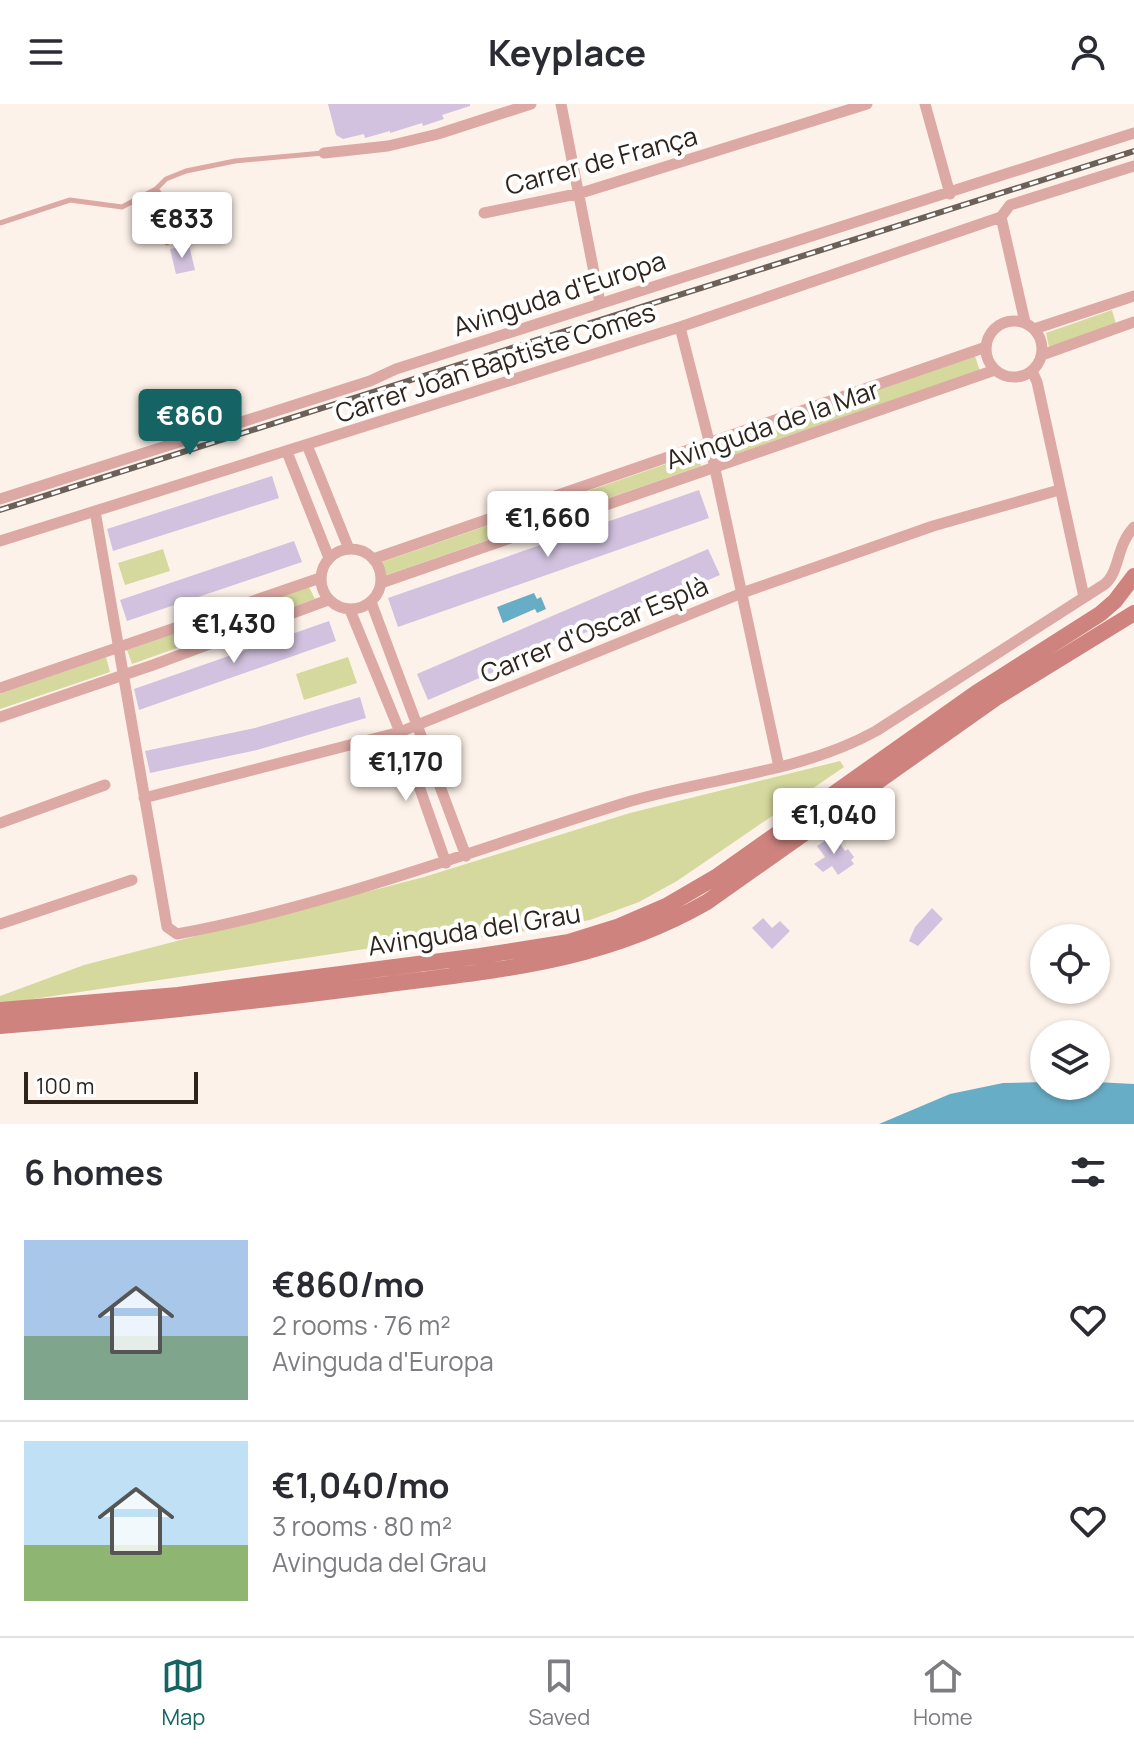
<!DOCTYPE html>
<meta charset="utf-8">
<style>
:root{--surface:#fff;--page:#f2f2f3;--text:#2b2b33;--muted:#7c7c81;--line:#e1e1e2;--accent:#156463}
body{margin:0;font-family:Manrope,sans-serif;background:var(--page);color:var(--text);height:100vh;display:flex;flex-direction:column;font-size:30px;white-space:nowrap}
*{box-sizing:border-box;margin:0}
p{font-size:26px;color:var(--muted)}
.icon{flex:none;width:44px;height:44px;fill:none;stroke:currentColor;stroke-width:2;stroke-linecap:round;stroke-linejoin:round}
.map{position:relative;height:1020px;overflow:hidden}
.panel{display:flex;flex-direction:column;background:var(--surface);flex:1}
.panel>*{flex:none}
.fabs{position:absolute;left:1030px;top:820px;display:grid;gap:16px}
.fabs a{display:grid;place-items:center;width:80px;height:80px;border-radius:50%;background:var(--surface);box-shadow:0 2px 6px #0004;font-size:40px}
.scale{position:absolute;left:24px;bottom:20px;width:174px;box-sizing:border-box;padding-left:8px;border:4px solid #2e241b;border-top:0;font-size:22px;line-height:28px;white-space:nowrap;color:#2e241b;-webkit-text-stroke:6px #fff;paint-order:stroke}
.price{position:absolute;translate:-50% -68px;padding:0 18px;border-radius:8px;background:#fff;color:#222;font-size:26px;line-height:52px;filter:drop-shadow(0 2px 4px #0008)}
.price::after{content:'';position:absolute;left:50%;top:48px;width:24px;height:18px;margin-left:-12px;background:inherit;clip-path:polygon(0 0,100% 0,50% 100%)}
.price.active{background:var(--accent);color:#fff}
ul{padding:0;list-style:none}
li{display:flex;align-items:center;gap:24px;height:200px;padding:0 24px}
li+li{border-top:2px solid var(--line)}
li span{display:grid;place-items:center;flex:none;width:224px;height:160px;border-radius:0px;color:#555}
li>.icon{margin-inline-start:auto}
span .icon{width:96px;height:96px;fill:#fffc;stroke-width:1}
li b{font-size:34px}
h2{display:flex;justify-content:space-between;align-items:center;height:96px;padding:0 24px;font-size:34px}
header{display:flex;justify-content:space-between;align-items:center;height:104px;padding:0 24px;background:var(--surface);font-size:36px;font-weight:700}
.dock{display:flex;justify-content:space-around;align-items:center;height:112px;border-top:2px solid var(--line);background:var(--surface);font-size:22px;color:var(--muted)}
.dock a{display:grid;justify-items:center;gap:4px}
.dock .active{color:var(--accent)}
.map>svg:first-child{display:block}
</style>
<header><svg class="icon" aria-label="menu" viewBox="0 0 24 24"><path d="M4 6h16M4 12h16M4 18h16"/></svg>Keyplace<svg class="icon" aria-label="person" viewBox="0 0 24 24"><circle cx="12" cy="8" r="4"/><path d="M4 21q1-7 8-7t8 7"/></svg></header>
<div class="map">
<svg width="1134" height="1020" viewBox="0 0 1134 1020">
<rect width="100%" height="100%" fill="#fdf2e9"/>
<!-- green -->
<path fill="#d5d99d" d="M1112,206L1116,220L1049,243L1046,229Z
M975,252L980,267L721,355L717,341Z
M698,349L701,362L384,472L379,459Z
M163,445L170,467L125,481L118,459Z
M309,483L315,495L132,560L127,546Z
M106,553L110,568L0,605V590Z
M348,553L357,579L304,596L296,570Z
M840,657L844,663L677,777L639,798L590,816L496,832L385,842L0,900V892L84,861L424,773L630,709Z"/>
<!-- water -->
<path fill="#68adc6" d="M534,489L537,495L541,493L546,505L537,509L535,505L503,519L497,503Z
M1044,978V982H1096V978L1134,980V1020H879L950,990L1003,979Z"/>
<!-- building -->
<path fill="#d2c2df" d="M328,0H470V2L442,11L444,15L423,22L422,19L390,29V27L365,34L364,30L343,35L336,31Z
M189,141L195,166L176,170L170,145Z
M272,372L279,394L113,447L107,425Z
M699,386L709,414L398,523L388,494Z
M294,437L302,458L127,517L120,496Z
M708,445L720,471L428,596L417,570Z
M329,517L336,537L139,606L134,585Z
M360,593L366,614L257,646L150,669L145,647L255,624Z
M834,731L845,747L848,745L854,753L851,756L854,760L838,771L832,762L823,768L814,760L825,753L817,742Z
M932,804L943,815L918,842L909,837L915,823Z
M763,814L772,824L780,817L790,827L772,845L752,824Z"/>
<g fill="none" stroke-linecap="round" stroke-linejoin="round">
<!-- lane -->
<path stroke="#dda9a5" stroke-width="5" d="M156,85L161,91L167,139
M0,119L70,96L122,103L156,85L166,75L186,67L235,57L323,49"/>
<!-- street -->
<path stroke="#dda9a5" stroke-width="11" d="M561,0L600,199
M925,0L950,90
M324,49L388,42L438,30L531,0
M484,109L581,89L867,0
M1001,113L1010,101L1134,62
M1001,113L1025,218
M986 245a28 28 0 1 1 56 0a28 28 0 1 1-56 0Z
M680,223L709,337L779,663
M1034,225L1134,192
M1042,251L1134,218
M1032,267L1037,278L1084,493
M307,341L349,445
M287,348L329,454
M0,395L370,277L396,265L1134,29
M95,407L167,823L177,830C333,801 480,743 631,697C713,673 800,669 876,627L1105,480C1120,467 1116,442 1134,423
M0,437L680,223L1001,113
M321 475a30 30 0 1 1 60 0a30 30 0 1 1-60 0Z
M373,455L986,243
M381,479L995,266
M371,498L466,752
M350,506L400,628L446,759
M0,584L320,474
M0,613L153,561L328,496
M144,694L400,628L742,489L933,422L1059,386
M0,719L105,681
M0,820L132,776"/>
<!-- secondary -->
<path stroke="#ce837e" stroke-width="16" d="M0,906L178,891L480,852L569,838L617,823L668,801L716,773L976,589L1100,510L1115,497L1134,472
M0,922C125,912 250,898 374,882C494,866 599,860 707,798L996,594L1134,509"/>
<defs>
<path id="rail" d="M0,406L1134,47"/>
</defs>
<!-- rail casing -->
<use href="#rail" stroke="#6b6158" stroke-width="6"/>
<!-- rail -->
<use href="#rail" stroke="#fff" stroke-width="3" stroke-dasharray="9" stroke-linecap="butt"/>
</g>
<g text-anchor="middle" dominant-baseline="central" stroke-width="8" stroke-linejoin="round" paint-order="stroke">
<!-- street labels -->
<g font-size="26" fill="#2e241b" stroke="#fff">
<text transform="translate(601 56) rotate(-15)">Carrer de França</text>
<text transform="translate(559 189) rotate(-18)">Avinguda d'Europa</text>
<text transform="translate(495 258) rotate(-18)">Carrer Joan Baptiste Comes</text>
<text transform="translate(772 320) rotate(-19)">Avinguda de la Mar</text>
<text transform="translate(594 525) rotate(-22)">Carrer d'Oscar Esplà</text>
<text transform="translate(474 825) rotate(-9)">Avinguda del Grau</text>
</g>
</g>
</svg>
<div class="fabs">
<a><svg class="icon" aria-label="locate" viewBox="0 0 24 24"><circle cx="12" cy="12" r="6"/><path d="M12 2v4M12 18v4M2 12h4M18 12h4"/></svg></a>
<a><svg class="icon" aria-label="layers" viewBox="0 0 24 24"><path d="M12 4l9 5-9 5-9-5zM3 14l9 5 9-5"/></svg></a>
</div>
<div class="scale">100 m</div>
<b class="price" style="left:182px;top:156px">€833</b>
<b class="price active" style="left:190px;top:353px">€860</b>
<b class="price" style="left:548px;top:455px">€1,660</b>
<b class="price" style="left:234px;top:561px">€1,430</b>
<b class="price" style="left:406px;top:699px">€1,170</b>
<b class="price" style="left:834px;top:752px">€1,040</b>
</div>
<section class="panel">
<h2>6 homes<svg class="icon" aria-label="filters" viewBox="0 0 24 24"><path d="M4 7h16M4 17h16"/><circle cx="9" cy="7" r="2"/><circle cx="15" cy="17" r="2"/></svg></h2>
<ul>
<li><span style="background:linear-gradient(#a9c7e8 60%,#7fa58c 0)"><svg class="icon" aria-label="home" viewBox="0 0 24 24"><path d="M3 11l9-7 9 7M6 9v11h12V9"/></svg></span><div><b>€860/mo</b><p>2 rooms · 76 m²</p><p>Avinguda d'Europa</p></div><svg class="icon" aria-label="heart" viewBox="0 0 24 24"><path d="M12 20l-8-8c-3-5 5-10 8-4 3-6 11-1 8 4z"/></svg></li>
<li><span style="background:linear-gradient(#bfe0f5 65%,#8fb573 0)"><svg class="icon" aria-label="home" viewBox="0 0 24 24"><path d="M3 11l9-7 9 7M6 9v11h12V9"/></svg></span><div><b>€1,040/mo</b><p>3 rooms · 80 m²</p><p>Avinguda del Grau</p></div><svg class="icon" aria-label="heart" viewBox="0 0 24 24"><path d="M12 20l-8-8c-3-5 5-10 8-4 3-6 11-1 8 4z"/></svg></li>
</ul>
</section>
<nav class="dock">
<a class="active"><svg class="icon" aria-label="map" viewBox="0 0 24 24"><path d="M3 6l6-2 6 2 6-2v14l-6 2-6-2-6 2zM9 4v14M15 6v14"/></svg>Map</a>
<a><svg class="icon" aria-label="saved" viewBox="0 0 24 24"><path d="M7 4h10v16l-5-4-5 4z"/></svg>Saved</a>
<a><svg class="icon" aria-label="home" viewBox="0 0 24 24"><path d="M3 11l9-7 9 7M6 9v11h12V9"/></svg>Home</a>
</nav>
